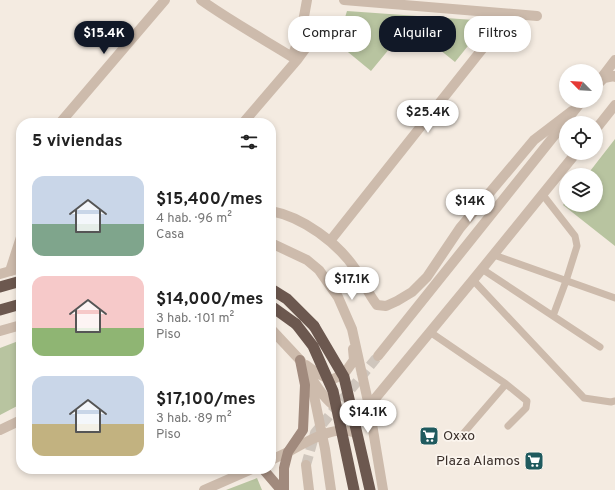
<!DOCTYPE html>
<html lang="es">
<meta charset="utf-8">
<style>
:root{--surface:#fff;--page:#f6f6f6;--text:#222;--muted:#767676;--accent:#111827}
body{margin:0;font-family:Overpass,sans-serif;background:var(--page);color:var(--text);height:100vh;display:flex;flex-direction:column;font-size:15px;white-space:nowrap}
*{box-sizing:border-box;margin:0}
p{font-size:13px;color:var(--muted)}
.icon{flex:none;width:22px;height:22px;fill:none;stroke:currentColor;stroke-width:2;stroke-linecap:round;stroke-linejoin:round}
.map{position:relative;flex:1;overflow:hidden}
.side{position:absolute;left:16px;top:118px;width:260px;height:356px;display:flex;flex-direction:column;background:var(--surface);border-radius:16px;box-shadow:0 2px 6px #0003}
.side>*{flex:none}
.banner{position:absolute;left:288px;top:16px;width:267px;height:36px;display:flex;gap:8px}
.needle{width:26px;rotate:294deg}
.buttons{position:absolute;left:559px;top:64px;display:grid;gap:8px}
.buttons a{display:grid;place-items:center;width:44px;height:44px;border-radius:50%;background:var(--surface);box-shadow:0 2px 6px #0003;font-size:20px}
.price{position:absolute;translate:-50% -34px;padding:0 9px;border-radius:14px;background:#fff;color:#222;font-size:13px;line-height:26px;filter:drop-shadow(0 1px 2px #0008)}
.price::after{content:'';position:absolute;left:50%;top:24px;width:12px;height:9px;margin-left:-6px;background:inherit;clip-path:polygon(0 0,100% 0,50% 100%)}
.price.selected{background:var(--accent);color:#fff}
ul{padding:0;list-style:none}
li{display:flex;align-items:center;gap:12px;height:100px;padding:0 16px}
li span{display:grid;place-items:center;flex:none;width:112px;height:80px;border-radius:12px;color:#555}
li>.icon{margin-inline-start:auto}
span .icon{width:48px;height:48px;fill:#fffc;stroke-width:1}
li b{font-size:17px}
h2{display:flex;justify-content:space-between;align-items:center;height:48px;padding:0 16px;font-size:17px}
.pill{padding:0 14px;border-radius:16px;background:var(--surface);box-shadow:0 2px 6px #0003;font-size:14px;line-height:36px}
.pill.selected{background:var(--accent);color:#fff}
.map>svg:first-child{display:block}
</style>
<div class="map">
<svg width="615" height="490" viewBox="0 0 615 490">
<rect width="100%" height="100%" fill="#f4ebe1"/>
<!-- green -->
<path fill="#b8c4a0" d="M347,11L488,21L455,62L409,25L371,71L337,43Z
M615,139V246L563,205L566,201V205H596V175H587Z
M21,340V404L0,415V348Z
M257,478L262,490H226Z"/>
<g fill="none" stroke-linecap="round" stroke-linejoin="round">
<!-- tertiary-tunnel -->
<path stroke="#cfc6bd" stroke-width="10" stroke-dasharray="10 5" stroke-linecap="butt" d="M306,465L315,433L378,356"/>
<!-- service -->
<path stroke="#cdbbac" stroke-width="7" d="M543,195L575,236L577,246L566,281L553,316
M494,255L615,298
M482,269L600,347
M473,280L584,398L611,402L615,401
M430,332L506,384L462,435
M506,384L527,401L526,408L508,426"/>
<!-- minor -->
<path stroke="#cdbbac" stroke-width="10" d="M201,0C232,22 265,40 297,60
M344,0L537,16
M292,57L301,33L307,0
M60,123L165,0
M243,123L297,60L321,27
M271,211C303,217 338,243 356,270C364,282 368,294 377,305L386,306L397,301L412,292L427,277L460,228L534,140L572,111
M330,241L510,14
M10,271L21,237
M0,430L21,420
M271,460L288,452
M204,490L252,469"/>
<!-- tertiary -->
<path stroke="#cdbbac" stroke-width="10" d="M599,83L604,78L614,76L615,77
M596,85L615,60
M596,129L615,105
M271,243L307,260L319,270L338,297L352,329L369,406L383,490
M0,274L21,268
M271,329L300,360L303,367
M0,331L21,325
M378,356L582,101
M301,361C310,376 329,411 348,412C355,412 362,409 369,406L473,280L576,153
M306,365L317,373L331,380L344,374L354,360L353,349
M309,382L313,391L325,449L331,490
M288,452C306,442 334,424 356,433L358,439
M306,465L309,490"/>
<!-- secondary -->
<path stroke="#a18a7d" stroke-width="10" d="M263,469L281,490
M284,490V468L288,452L303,430L305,385L300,360"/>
<!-- trunk -->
<path stroke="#6c584f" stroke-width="11" d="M0,287L21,281
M271,289L287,299L314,326
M271,306L296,324
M0,310L21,304"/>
<!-- trunk-bridge -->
<path stroke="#6c584f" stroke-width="11" d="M296,324L313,346L333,391L354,490
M314,326L344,377L370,490"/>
</g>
<!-- icons -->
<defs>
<symbol id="supermarket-square" viewBox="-11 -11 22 22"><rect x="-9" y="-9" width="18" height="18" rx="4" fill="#1f5a5e" stroke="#fbf5ee"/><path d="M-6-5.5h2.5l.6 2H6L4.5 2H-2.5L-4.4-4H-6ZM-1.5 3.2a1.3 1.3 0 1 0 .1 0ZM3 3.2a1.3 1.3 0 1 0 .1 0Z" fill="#fff"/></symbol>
</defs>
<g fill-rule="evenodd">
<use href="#supermarket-square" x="418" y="425" width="22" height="22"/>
<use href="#supermarket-square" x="523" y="450" width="22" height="22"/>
</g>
<g text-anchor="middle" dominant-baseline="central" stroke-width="3.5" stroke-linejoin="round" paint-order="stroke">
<!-- poi labels -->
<g font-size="14" fill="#3b302b" stroke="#fbf5ee" text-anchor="start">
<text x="443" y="436">Oxxo</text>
<text x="520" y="461" text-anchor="end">Plaza Alamos</text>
</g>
</g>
</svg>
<div class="buttons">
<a><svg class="needle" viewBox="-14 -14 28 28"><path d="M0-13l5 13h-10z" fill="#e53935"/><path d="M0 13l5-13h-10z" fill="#767676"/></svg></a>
<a><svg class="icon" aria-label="locate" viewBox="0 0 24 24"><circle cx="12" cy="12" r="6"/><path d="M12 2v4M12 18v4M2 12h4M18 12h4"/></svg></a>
<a><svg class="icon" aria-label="layers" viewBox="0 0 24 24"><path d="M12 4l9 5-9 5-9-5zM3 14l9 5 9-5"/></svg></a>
</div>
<b class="price selected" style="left:104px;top:55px">$15.4K</b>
<b class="price" style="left:428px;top:134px">$25.4K</b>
<b class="price" style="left:470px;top:223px">$14K</b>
<b class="price" style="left:352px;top:301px">$17.1K</b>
<b class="price" style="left:368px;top:434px">$14.1K</b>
<div class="banner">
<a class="pill">Comprar</a>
<a class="pill selected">Alquilar</a>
<a class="pill">Filtros</a>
</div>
<section class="side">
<h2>5 viviendas<svg class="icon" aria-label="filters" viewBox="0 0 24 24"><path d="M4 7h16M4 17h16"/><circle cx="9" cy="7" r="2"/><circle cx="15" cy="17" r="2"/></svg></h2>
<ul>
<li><span style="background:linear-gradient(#c9d6e8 60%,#7fa58c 0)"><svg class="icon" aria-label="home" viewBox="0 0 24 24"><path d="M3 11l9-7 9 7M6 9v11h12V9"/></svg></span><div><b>$15,400/mes</b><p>4 hab. · 96 m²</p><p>Casa</p></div></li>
<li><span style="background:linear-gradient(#f6c9c9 65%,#8fb573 0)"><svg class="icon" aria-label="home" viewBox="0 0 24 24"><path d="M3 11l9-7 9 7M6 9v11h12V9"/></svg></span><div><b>$14,000/mes</b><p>3 hab. · 101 m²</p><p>Piso</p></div></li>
<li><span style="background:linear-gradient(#c9d6e8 60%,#c2b280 0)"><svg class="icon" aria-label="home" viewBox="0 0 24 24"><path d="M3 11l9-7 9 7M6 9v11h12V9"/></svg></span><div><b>$17,100/mes</b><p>3 hab. · 89 m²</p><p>Piso</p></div></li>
</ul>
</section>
</div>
